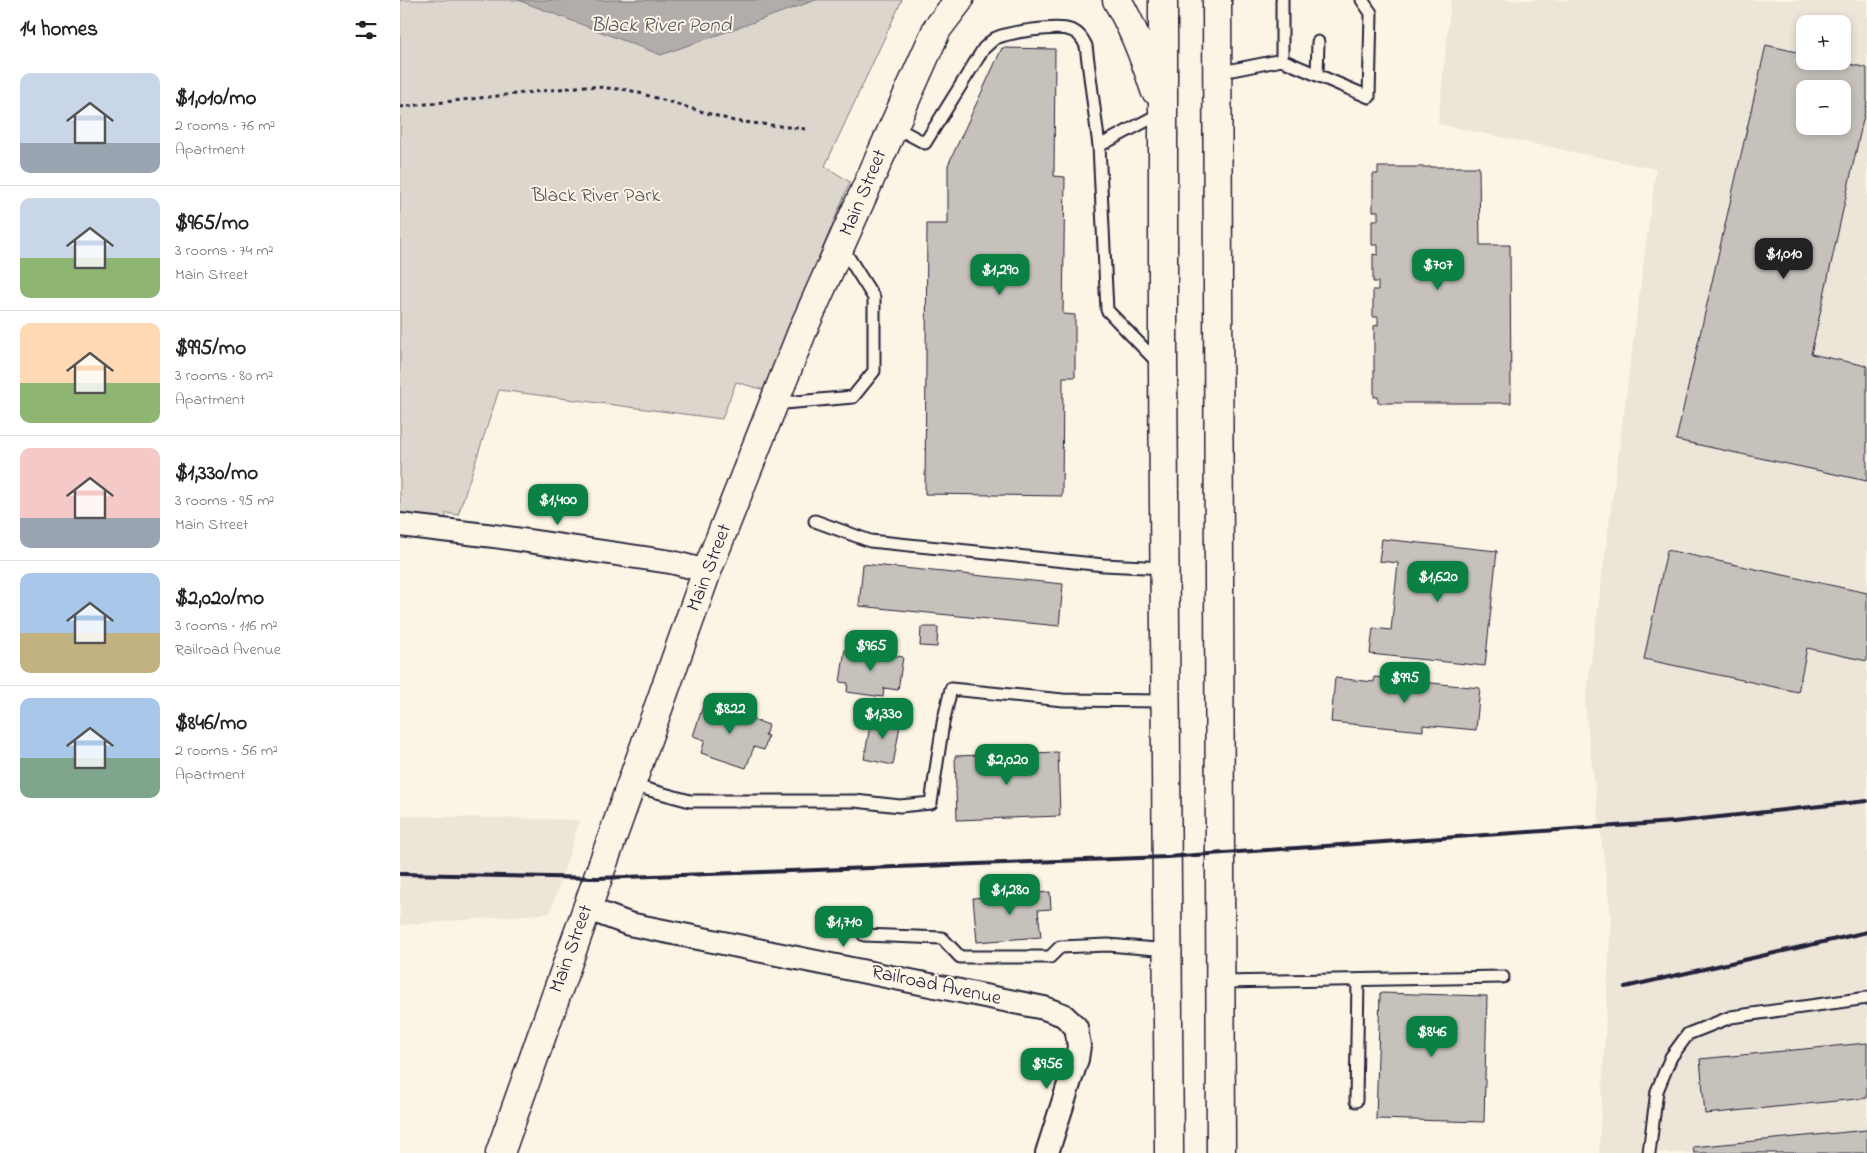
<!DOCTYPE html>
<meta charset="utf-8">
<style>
:root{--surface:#fff;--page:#f2f2f2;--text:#222;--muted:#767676;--line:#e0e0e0;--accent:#0b8043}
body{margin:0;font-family:"Indie Flower",sans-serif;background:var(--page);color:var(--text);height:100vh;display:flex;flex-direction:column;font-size:19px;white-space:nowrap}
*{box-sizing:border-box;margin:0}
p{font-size:16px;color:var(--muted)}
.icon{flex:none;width:28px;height:28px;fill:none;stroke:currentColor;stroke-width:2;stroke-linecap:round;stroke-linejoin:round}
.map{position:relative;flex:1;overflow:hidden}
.sheet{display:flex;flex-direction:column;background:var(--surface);width:400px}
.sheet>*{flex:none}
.tools{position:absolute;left:1396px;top:15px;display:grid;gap:10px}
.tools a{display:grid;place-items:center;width:55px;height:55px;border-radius:10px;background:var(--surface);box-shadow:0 2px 8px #0003;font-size:25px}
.price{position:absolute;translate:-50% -42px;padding:0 11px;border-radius:10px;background:var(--accent);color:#fff;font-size:16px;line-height:32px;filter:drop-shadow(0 1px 2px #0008)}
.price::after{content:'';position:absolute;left:50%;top:30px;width:15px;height:11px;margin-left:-8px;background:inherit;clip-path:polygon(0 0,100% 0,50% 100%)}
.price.current{background:#222;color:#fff}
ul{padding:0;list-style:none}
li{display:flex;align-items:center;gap:15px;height:125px;padding:0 20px}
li+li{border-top:1px solid var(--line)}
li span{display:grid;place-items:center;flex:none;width:140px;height:100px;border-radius:10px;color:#555}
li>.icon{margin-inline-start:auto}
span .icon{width:60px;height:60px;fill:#fffc;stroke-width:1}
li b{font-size:21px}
h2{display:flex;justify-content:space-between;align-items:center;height:60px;padding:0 20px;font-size:21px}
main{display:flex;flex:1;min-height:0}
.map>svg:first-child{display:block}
</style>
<main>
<section class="sheet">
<h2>14 homes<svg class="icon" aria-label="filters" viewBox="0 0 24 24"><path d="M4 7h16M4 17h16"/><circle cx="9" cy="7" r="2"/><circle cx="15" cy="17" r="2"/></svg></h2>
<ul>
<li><span style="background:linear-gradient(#c9d6e8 70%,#9aa5b1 0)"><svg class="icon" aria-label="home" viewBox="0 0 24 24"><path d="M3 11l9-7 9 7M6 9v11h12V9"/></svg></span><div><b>$1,010/mo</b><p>2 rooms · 76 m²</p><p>Apartment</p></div></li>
<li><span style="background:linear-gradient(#c9d6e8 60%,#8fb573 0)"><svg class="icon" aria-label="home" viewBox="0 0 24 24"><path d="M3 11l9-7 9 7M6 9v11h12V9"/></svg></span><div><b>$965/mo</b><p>3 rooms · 74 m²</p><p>Main Street</p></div></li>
<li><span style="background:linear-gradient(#ffd9b3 60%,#8fb573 0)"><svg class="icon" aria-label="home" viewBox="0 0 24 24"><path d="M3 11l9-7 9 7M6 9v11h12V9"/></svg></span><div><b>$995/mo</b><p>3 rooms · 80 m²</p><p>Apartment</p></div></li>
<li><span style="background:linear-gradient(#f6c9c9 70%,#9aa5b1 0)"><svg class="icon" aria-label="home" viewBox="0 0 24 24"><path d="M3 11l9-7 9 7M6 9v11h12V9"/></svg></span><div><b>$1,330/mo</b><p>3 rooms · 95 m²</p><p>Main Street</p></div></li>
<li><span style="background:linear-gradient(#a9c7e8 60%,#c2b280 0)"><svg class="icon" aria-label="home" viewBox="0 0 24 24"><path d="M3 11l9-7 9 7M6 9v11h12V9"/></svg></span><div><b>$2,020/mo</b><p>3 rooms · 116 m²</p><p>Railroad Avenue</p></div></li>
<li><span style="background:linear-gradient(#a9c7e8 60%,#7fa58c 0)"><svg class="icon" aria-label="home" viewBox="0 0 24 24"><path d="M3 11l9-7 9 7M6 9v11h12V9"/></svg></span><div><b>$846/mo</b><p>2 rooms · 56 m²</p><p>Apartment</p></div></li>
</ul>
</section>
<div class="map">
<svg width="1467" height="1153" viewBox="0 0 1467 1153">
<rect width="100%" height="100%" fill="#fcf5e5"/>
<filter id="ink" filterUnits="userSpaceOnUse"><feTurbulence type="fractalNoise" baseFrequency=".02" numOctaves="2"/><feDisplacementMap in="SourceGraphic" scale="10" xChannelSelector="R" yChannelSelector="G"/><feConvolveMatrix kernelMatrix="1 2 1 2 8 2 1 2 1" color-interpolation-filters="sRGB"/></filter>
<g filter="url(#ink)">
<!-- built -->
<path fill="#ece5d8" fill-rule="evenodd" d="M1051,0H1467V1153H1199L1211,917L1185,706L1256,169L1038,124ZM1405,24H1442V61H1405ZM1405,89H1442V126H1405Z
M0,816L180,820L150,913L0,925Z"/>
<!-- green -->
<path fill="#dcd6cc" stroke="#7f7c84" d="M0,0H502L425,166L450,182L364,390L336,382L322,419L99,390L58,515L46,513V523L0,516Z"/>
<!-- water -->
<path fill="#b2adab" stroke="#78757e" d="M118,0H416L261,55Z"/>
<!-- building -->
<path fill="#c6c1bb" stroke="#22223b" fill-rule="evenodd" d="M1366,45L1405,54V61H1437L1467,68V102L1411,354L1467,366V481L1276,440ZM1405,89H1442V126H1405Z
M602,48L655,49L654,176L665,177L663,314L675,315V377H663L662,496L525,494L527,224H548V165Z
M978,167H1079L1080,245H1110L1111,403H978V397H974V326L978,325V317H973V290H978V282H973V254L978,255V245H972V220H978V211H973V174H978Z
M982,539L1097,551L1085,666L970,654L973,628L991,630L998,563L979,561Z
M1267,550L1467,593V661L1407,648L1398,692L1244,659Z
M463,564L663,584L659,626L459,606Z
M521,627H538L537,647L520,646Z
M445,649L503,657L498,690L484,688L483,697L447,692L448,683L440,682Z
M974,677L1080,688L1076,730L1023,725V731L931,722L935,678L974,682Z
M304,703L369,725L365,735L368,736L364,750L354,747L346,768L301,753L305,740L293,736Z
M472,715L501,720L493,765L464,759Z
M658,752L660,816L557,820L555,756Z
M650,892L651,909L638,910L641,937L577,942L573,898Z
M980,993L1087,996L1084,1122L976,1119Z
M1467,1043V1098L1305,1114L1300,1059Z
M1467,1130V1153H1294L1293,1147Z"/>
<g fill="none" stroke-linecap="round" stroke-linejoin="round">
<defs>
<path id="lane" d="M882,0V60
M817,73L882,60L969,97L971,13L962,0
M917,75L918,42
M493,126L525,143L584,48C588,45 592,40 596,38C609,32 657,25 670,30C679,32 683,39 686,46L699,146L761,113
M699,146L707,310L760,365
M373,404L453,397L474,371V298L442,247
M415,521L470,541L704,565L765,568
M231,785L290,801H455L500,806L531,803L543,723L551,689L663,700L765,701
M464,935L542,938L560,957H650L660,947L708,945L768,950
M821,982L1103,977
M956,1101L958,980
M1249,1153L1257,1091L1271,1057L1288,1034L1331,1017L1467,998"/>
<path id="street" d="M0,525L94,536L271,562L307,571
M186,908L229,924L644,1008L663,1015L676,1027L679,1046L677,1059L647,1153"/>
<path id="secondary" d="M100,1153L307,571L404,327L537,29L559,0"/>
<path id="highway" d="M717,0C734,29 745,59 755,90
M763,0V369L769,1153
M817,0L821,1153"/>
</defs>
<!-- lane casing -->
<use href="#lane" stroke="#22223b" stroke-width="15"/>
<!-- street casing -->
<use href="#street" stroke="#22223b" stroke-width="26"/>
<!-- secondary casing -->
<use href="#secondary" stroke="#22223b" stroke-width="31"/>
<!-- highway casing -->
<use href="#highway" stroke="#22223b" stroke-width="31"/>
<!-- path -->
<path stroke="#22223b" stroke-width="3" stroke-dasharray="4 4" stroke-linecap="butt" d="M0,107L186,86L229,90L334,121L406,129"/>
<!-- lane -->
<use href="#lane" stroke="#fcf5e5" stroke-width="11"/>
<!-- street -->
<use href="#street" stroke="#fcf5e5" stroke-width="22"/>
<!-- secondary -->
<use href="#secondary" stroke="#fcf5e5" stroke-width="28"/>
<!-- highway -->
<use href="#highway" stroke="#fcf5e5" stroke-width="28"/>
<!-- rail -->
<path stroke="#22223b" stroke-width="4" d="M0,874L198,878L767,857L1273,822L1467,801
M1225,987L1467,932"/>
</g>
</g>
<g text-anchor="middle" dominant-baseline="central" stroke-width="4" stroke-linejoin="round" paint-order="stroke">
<!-- street labels -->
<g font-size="20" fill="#22223b" stroke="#fcf5e5">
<text transform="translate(464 193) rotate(-67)">Main Street</text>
<text transform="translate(310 568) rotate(-69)">Main Street</text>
<text transform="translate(172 949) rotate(-70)">Main Street</text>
<text transform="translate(536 986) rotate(12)">Railroad Avenue</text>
</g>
<!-- park labels -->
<g font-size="20" fill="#504f5f" stroke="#fcf5e5">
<text x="196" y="196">Black River Park</text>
</g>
<!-- water labels -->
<g font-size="21" font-style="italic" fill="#545362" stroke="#fcf5e5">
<text x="261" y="26">Black River Pond</text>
</g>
</g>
</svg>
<div class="tools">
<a>+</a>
<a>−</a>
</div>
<b class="price current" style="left:1384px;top:280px">$1,010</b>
<b class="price" style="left:1038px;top:291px">$707</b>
<b class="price" style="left:600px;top:296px">$1,290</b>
<b class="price" style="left:158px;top:526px">$1,400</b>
<b class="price" style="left:1038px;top:603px">$1,620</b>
<b class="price" style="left:471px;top:672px">$965</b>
<b class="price" style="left:1005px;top:704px">$995</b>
<b class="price" style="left:330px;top:735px">$822</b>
<b class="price" style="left:483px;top:740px">$1,330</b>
<b class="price" style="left:607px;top:786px">$2,020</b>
<b class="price" style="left:610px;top:916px">$1,280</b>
<b class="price" style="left:444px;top:948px">$1,710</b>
<b class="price" style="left:1032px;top:1058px">$846</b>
<b class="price" style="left:647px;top:1090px">$956</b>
</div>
</main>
